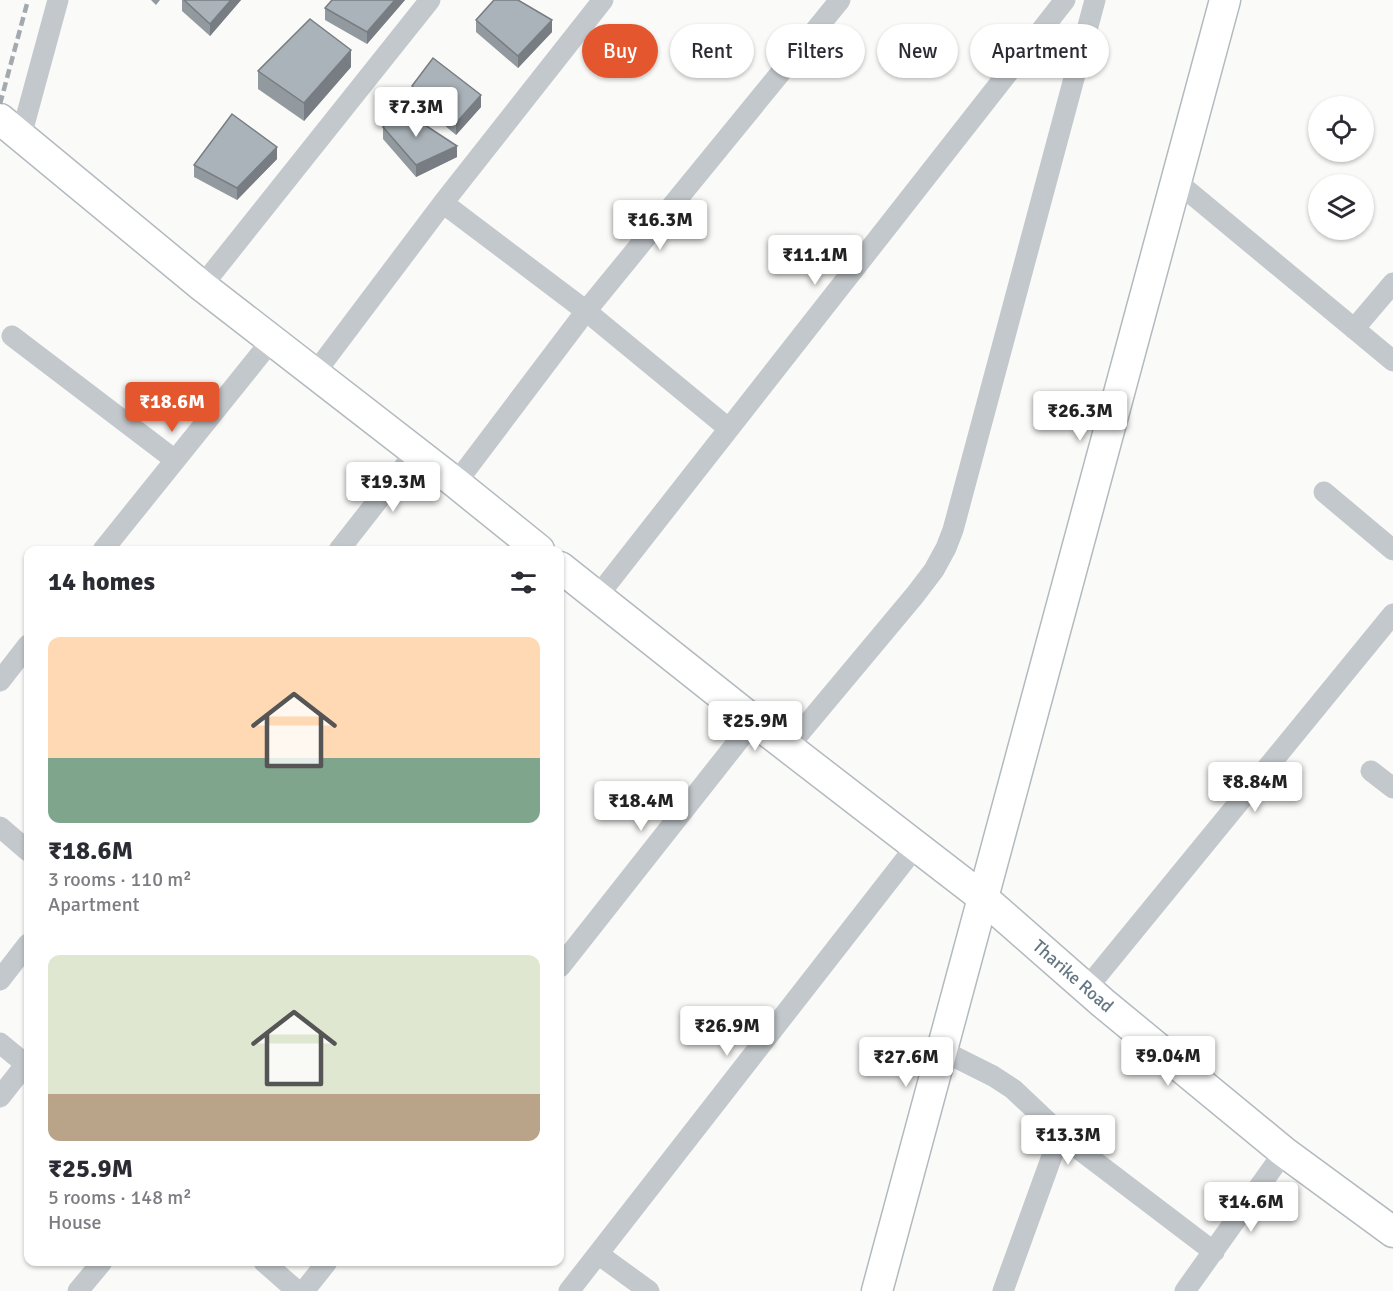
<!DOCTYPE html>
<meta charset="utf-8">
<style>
:root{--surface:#fff;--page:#f7f7f7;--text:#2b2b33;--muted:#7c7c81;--accent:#e4572e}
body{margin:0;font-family:Signika,sans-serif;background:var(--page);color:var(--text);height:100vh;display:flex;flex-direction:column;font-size:22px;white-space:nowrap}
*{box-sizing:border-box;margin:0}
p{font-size:20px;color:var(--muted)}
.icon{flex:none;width:33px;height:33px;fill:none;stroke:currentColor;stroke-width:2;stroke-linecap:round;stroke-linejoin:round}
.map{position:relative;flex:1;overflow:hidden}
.drawer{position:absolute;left:24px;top:546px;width:540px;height:720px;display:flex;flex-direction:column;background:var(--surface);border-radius:12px;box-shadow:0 2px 4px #0004}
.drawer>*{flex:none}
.guide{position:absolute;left:582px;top:24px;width:570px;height:54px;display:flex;gap:12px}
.controls{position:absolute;left:1308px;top:96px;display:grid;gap:12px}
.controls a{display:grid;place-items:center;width:66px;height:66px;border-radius:50%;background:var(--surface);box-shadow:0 2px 4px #0004;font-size:30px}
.price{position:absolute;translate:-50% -51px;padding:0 14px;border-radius:6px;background:#fff;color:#222;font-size:20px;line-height:39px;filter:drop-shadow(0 2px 3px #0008)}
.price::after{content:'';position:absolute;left:50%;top:36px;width:18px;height:14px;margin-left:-9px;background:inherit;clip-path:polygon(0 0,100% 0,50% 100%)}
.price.current{background:var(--accent);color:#fff}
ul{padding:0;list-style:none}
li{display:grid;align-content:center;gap:12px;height:318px;padding:0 24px}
li span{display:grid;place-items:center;height:186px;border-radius:12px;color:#555}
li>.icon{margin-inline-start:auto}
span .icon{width:108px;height:108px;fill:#fffc;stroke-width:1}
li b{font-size:26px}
h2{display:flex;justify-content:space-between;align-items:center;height:72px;padding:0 24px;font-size:26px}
.chip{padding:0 21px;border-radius:27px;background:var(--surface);box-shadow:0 2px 4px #0004;font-size:21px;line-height:54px}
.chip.current{background:var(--accent);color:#fff}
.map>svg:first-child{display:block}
</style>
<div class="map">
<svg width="1393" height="1291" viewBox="0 0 1393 1291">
<rect width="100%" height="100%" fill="#fafaf8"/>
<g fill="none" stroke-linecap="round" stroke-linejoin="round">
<defs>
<path id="secondary" d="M0,119L202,286L456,483L539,550
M560,567L754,721L982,897L1103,1003L1284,1152L1393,1232
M877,1291L1225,0"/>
</defs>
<!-- secondary casing -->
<use href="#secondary" stroke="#b3babf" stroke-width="33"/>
<!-- street -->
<path stroke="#c3c8cc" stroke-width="21" d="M21,136L58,0
M1176,181L1393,361
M443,203L586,311L728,428
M202,286L430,0
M1354,329L1393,283
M12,336L175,460
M315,373L443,203L603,0
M456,483L586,311L840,0
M1324,492L1393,550
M103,550L271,341
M339,550L415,453
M597,597L1065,0
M0,681L28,645
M788,747L915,595L934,570L946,548L953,530L1095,0
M1371,771L1393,788
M0,827L28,851
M560,967L754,721
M0,980L28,944
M1087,988L1393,614
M0,1043L28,1066
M941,1050L993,1076L1013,1089L1068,1141L1214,1252
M0,1097L26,1064
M598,1254L649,1291
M264,1262L297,1291
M78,1291L102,1262
M304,1291L327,1262
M569,1291L916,846
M1003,1291L1060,1134
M1185,1291L1284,1152"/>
<!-- secondary -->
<use href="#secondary" stroke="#fff" stroke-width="30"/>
<!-- rail -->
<path stroke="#a2aab0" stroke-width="4.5" stroke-dasharray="9 4.5" stroke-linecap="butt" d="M0,104L28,0"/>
</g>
<!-- wall -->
<path fill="#929a9f" d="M151,0H160L156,5Z
M182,0H241L210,36L182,11Z
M332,0H405L367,44L325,20V8Z
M476,20L552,32L518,68L476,32Z
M351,67L304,121L258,89V71Z
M412,86L481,107L456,135L412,98Z
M383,127L457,157L416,177L383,139Z
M277,159L237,200L194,177V165Z"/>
<!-- shaded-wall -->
<path fill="#777d82" d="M231,0H241L210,36V24Z
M395,0H405L367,44V32Z
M552,20V32L518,68V56Z
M351,50V67L304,121V103Z
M481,95V107L456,135V123Z
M457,146V157L416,177V165Z
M277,147V159L237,200V188Z"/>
<!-- building -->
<path fill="#aab3b9" stroke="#777d82" stroke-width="1.5" d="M184,0H231L210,24Z
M332,0H395L367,32L325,8Z
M494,0H518L552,20L518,56L476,20Z
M310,19L351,50L304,103L258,71Z
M433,58L481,95L456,123L412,86Z
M399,108L457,146L416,165L383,127Z
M232,114L277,147L237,188L194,165Z"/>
<g text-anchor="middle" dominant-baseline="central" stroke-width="6" stroke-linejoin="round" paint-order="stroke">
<!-- street labels -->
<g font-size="18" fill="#657683" stroke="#fff">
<text transform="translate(1073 976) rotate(41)">Tharike Road</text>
</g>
</g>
</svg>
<div class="controls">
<a><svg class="icon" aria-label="locate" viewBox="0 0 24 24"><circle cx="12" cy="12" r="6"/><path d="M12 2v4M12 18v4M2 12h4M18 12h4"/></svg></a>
<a><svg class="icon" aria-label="layers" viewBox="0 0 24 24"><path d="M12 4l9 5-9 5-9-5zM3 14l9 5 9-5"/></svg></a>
</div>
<b class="price" style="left:416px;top:138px">₹7.3M</b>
<b class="price" style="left:660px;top:251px">₹16.3M</b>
<b class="price" style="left:815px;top:286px">₹11.1M</b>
<b class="price current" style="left:172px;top:433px">₹18.6M</b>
<b class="price" style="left:1080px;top:442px">₹26.3M</b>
<b class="price" style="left:393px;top:513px">₹19.3M</b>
<b class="price" style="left:755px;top:752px">₹25.9M</b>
<b class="price" style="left:1255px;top:813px">₹8.84M</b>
<b class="price" style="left:641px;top:832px">₹18.4M</b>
<b class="price" style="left:727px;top:1057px">₹26.9M</b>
<b class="price" style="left:1168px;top:1087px">₹9.04M</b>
<b class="price" style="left:906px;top:1088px">₹27.6M</b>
<b class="price" style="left:1068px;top:1166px">₹13.3M</b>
<b class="price" style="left:1251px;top:1233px">₹14.6M</b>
<div class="guide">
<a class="chip current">Buy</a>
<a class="chip">Rent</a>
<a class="chip">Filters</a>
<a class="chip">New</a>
<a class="chip">Apartment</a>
</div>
<section class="drawer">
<h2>14 homes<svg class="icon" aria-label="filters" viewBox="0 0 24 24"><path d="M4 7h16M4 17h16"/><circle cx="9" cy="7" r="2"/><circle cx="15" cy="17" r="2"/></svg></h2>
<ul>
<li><span style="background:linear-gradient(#ffd9b3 65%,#7fa58c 0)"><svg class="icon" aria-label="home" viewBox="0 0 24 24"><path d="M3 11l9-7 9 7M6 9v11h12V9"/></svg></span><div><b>₹18.6M</b><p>3 rooms · 110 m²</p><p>Apartment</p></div></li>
<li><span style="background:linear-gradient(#dfe7d0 75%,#b9a48a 0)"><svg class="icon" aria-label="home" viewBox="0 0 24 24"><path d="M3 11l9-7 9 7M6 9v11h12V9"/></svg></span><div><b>₹25.9M</b><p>5 rooms · 148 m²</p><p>House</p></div></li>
</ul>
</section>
</div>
